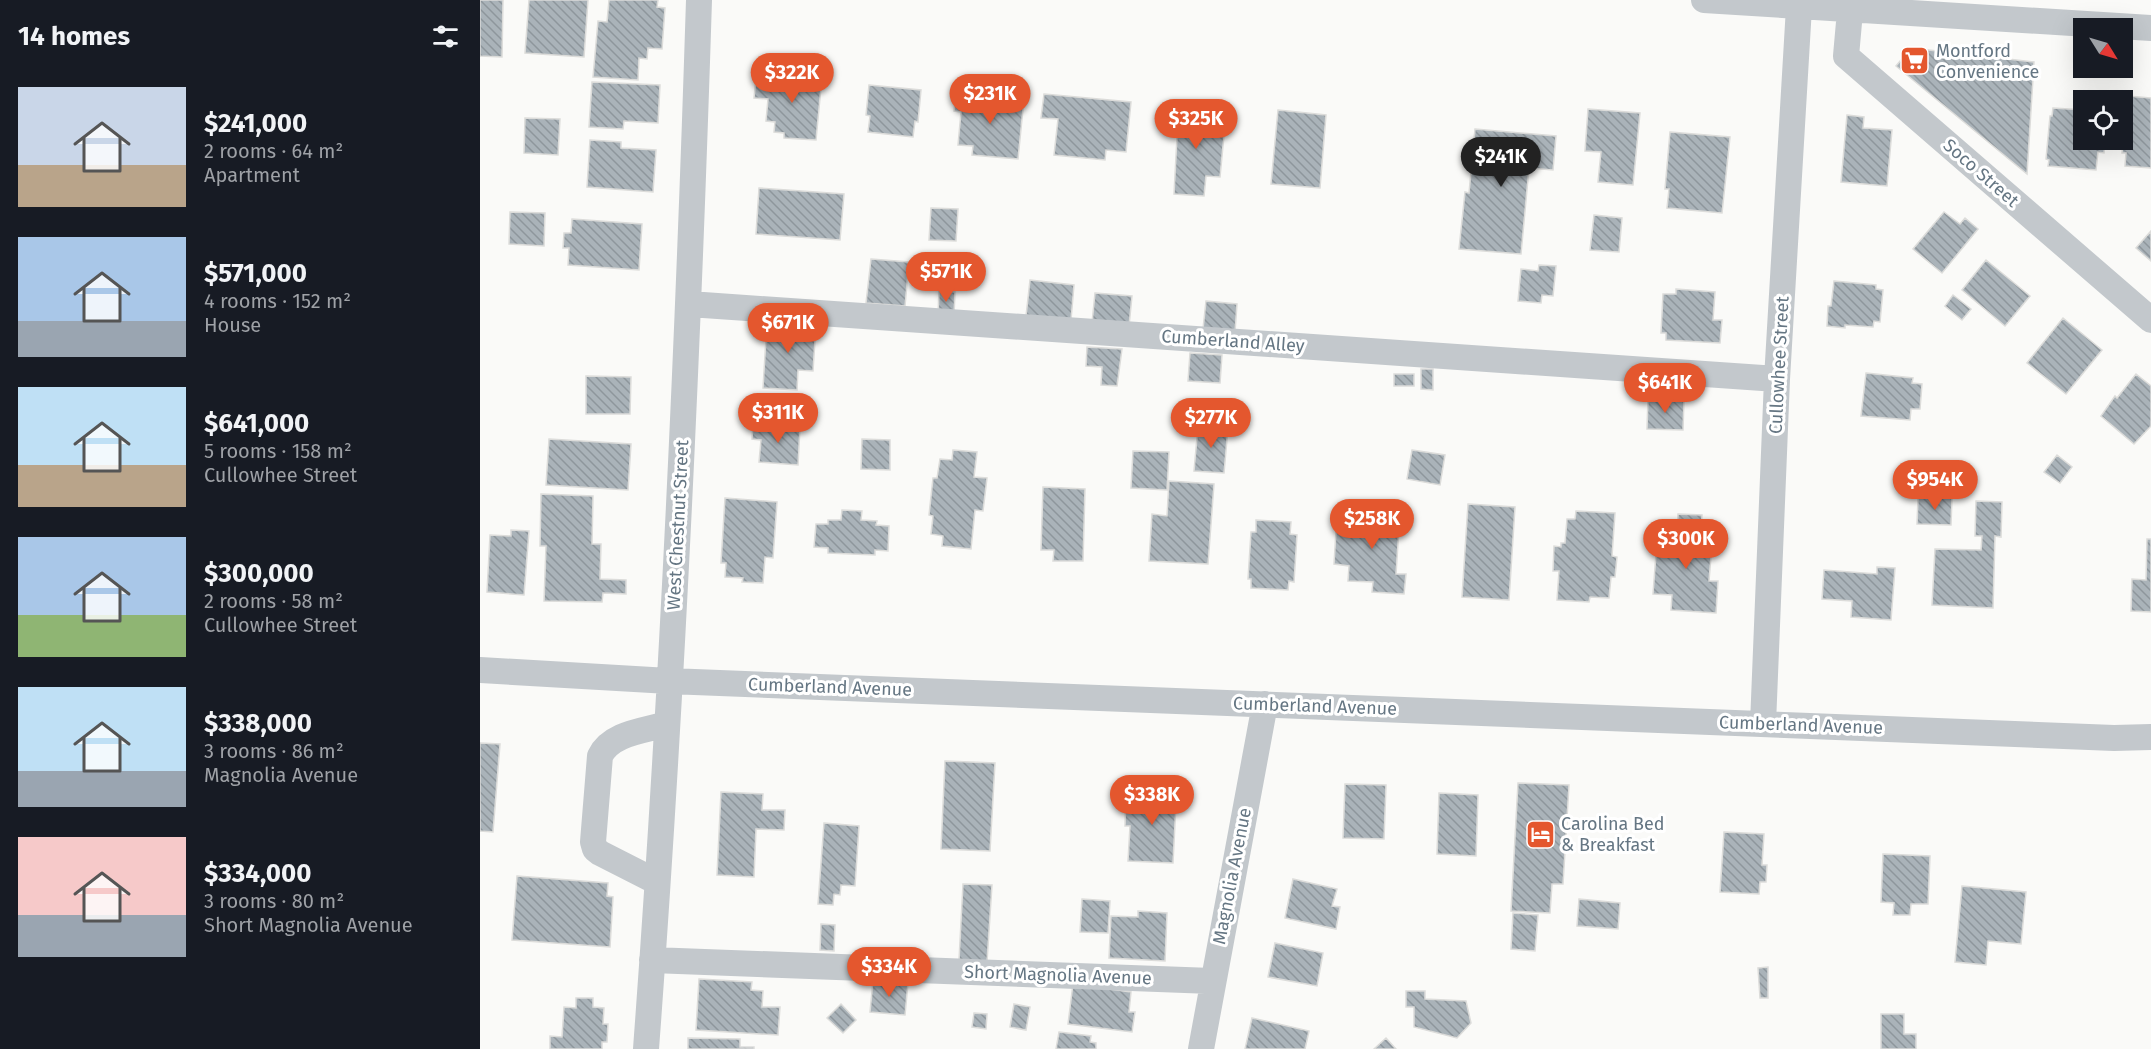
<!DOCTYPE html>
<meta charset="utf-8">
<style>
:root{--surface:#171b24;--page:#20242c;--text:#f1f3f6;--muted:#9ea1a6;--accent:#e4572e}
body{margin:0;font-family:"Fira Sans",sans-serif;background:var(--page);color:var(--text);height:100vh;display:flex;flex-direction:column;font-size:22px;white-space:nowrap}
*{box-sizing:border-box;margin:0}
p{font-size:20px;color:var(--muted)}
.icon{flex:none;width:33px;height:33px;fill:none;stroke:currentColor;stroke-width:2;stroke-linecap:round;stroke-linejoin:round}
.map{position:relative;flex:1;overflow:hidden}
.sheet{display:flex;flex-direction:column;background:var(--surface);width:480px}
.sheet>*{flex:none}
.needle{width:39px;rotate:127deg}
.controls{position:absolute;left:1593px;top:18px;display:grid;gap:12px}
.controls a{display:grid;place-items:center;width:60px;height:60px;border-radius:0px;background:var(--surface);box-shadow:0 6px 24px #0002;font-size:30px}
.price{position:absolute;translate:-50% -51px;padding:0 14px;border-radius:21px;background:var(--accent);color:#fff;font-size:20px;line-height:39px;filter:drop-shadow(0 2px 3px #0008)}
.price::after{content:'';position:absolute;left:50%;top:36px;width:18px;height:14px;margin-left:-9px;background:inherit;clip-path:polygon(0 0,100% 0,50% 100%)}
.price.current{background:#222;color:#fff}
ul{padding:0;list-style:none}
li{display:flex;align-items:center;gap:18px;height:150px;padding:0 18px}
li span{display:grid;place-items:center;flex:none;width:168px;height:120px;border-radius:0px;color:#555}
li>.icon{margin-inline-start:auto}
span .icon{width:72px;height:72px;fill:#fffc;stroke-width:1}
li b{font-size:26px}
h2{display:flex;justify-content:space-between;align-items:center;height:72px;padding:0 18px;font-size:26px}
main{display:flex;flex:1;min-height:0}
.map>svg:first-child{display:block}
</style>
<main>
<section class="sheet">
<h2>14 homes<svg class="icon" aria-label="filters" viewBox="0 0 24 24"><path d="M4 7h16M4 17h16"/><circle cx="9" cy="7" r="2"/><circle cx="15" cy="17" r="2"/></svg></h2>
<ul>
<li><span style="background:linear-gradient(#c9d6e8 65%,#b9a48a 0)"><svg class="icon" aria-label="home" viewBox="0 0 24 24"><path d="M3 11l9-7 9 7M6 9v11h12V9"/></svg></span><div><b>$241,000</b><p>2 rooms · 64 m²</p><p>Apartment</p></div></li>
<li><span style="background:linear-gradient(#a9c7e8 70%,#9aa5b1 0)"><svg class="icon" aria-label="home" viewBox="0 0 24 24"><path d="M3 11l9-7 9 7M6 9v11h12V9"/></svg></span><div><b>$571,000</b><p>4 rooms · 152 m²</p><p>House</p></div></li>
<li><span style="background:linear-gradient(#bfe0f5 65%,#b9a48a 0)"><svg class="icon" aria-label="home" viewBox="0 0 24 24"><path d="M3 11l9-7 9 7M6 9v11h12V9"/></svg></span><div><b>$641,000</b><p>5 rooms · 158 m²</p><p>Cullowhee Street</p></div></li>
<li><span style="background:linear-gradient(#a9c7e8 65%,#8fb573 0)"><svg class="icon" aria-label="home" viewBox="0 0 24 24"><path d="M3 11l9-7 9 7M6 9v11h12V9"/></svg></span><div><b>$300,000</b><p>2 rooms · 58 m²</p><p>Cullowhee Street</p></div></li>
<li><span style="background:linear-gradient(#bfe0f5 70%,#9aa5b1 0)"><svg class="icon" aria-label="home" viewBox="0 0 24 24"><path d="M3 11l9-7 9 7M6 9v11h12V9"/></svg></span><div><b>$338,000</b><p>3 rooms · 86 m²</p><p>Magnolia Avenue</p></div></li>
<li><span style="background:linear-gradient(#f6c9c9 65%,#9aa5b1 0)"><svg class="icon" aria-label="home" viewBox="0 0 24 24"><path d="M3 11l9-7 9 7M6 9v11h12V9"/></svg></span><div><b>$334,000</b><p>3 rooms · 80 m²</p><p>Short Magnolia Avenue</p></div></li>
</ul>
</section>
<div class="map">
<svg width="1671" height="1049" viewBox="0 0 1671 1049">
<defs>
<pattern id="building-back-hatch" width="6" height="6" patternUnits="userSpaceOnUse" patternTransform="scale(1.5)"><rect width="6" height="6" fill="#aab3b9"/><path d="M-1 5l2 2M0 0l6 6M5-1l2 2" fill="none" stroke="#8e969c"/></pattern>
</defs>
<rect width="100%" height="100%" fill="#fafaf8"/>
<!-- building -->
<path fill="url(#building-back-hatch)" stroke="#dcdcda" stroke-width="1.5" d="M0,0H23L22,57L0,56Z
M49,0H108L104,57L45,53Z
M129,0H178L177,7L185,8L182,49L168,48L167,59L159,58L158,80L113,77L118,21L127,22Z
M1431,48L1554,62L1547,174L1416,66Z
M278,68L293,69V78L277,77Z
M299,73L342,77L336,140L304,138V133L294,132L295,122L286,121L288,99L274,98L276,78L298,80Z
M112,82L180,85L178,123L144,121L143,129L109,127Z
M389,85L441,90L438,122L435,121L433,137L388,132L390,116L386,115Z
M476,93L544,99L538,159L492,155L493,146L478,145L481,112L474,111Z
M564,94L651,102L646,152L626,150L625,160L574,155L578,119L561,118Z
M1647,96L1671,98V168L1645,166L1646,153H1642Z
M1573,108L1604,110V140H1625L1624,153L1618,152L1616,170L1568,166L1569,160L1566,159L1570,116H1572Z
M705,109L734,111L733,123L745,125L740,177L726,176L724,196L694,194L697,137L690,136L692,113L705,114Z
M1108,109L1160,113L1153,185L1118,182L1121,152L1105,151Z
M798,110L846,115L840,188L791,184Z
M1367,115L1384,117L1383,128L1412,130L1407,186L1361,182Z
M45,118L80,119L78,155L44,153Z
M995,129L1076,136L1073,170L1049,168L1041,254L979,249L985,192L989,193Z
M1190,132L1250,137L1242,213L1187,208L1189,189H1185Z
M110,140L141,142V148L176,150L173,192L107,187Z
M279,188L364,194L360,240L276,234Z
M451,208L478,209L476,241L449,240Z
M30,212L65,213L64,246L29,244Z
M1464,212L1480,224L1485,218L1498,229L1462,273L1433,249Z
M1114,215L1142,218L1139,252L1110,250Z
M92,219L162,224L159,270L88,265L89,248H83L84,233H91Z
M1671,231V261L1656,248Z
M391,259L429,262L425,306L386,303Z
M1506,260L1550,296L1525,326L1482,290Z
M1059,265L1076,266L1073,296L1062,295L1061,303L1038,301L1041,269L1058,271Z
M550,280L594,285L591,320L546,316Z
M1354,281L1396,285V289L1403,290L1400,322L1394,321L1393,327L1365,325V328L1347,326L1348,306H1351Z
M1196,289L1235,292L1233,320H1242L1240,343L1186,340V333H1181L1183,294H1196Z
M459,291L475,292L474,315H458Z
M615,293L652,296L649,326L612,323Z
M1473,295L1491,309L1482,320L1465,306Z
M726,301L757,304L755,332L723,329Z
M1583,318L1622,350L1586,394L1547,363Z
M287,322L336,325L333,371L318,370L317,390L283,388Z
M607,347L642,349L637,386L621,385L622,367L606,366Z
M710,353L742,355L740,383L708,381Z
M941,369H953V390L941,389Z
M1386,373L1433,378L1432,383L1442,384L1440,409H1431L1430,420L1381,416Z
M914,374H934V386H914Z
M1656,374L1671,386V426L1654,444L1621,416L1635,396L1637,398Z
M106,376L151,377L150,414H106Z
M1168,398L1204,399L1203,430L1167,429Z
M273,424L320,427L318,465L279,462L281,440L272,439Z
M718,426L748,428L744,473L714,471Z
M69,439L151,444L148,490L66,485Z
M382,439L410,440V470L381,469Z
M473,450L497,452L494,477L507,478L503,511L495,510L491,549L462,546L463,536L451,534L453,516L449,515L453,478H457L460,459L472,460Z
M932,450L965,455L960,485L927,479Z
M653,451L689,452L687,490L651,488Z
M1577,455L1592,467L1580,483L1564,472Z
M689,481L734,484L728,564L669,561L672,514L687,516Z
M563,487L605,489L603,561H573L574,550H561Z
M61,494L113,496L112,544H121L120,579L146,580V594L123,593L122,602L64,601L66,546H60Z
M245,498L297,502L293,558L285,557L283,583L262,582L263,578L245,577L246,563H241Z
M1438,498H1472L1471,525L1437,524Z
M1496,501L1522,502L1521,537L1515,536L1513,608L1452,605L1455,549L1501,550L1502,536H1495Z
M988,504L1035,507L1029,600L982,597Z
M362,510L382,511L381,520L397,521L396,525L409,526L408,551L395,550V555L348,553V548L334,547L336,524H348V520H361Z
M869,510L927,514L926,528H919L916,574H926L924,594L892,592L893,582L868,581L869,566L854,564L856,531L868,532Z
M1096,511L1135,513L1132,556L1137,557L1135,577H1131L1129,598L1110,597L1109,602L1077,600L1079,571H1073L1074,546L1081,547V543H1085L1087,519H1095Z
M1198,514L1222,515L1219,556H1231L1229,581H1238L1236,613L1191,610L1192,595L1173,594L1176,554H1183L1184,537L1197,538Z
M776,520L811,522L810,534L817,535L814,582L809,581L808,590L771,588V579H768L771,532H776Z
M31,530L49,531L44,595L7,592L10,535L31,536Z
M1667,539H1671V612L1651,611L1652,579L1666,580Z
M1397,567L1415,568L1411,620L1371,617L1372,601L1342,599L1344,570L1397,574Z
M0,743L20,744L13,832L0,831Z
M465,761L515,763L510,851L461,849Z
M1038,783L1089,785L1083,884H1072L1070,913L1031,911Z
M865,784L906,785L904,839L863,838Z
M241,792L283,794L282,810H305L304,830L276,829L274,877L237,875Z
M686,792H701L700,804H696L693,863L648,861L650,826H645L646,793L685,795Z
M959,793L998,795L996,856L957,854Z
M344,823L379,826L375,886L361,885L360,895L354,894L353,905L338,904Z
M1244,832L1284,834L1282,865H1287L1286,882H1280L1279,894L1240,892Z
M1403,854L1450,856L1448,904H1431L1430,915H1413L1414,903L1401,902Z
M37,876L128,883L127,896L133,897L130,947L32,940Z
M813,879L857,889L852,906L860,907L856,929L805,918Z
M483,884L512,885L507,962L479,960Z
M1482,886L1546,892L1541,944L1508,941L1506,965L1475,962Z
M602,899L630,901L628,933L600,932Z
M1099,899L1140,903L1138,929L1097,926Z
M658,911L687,913L685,961L629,958L631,916L658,917Z
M1033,913L1058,915L1055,951L1031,949Z
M341,924L355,925L354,951L340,950Z
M795,943L843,953L837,986L788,977Z
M1288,967V998H1280L1278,968Z
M219,979L272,982L271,990L283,991L282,1007H300L298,1035L216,1030Z
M393,981L428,983L425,1015L390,1012Z
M593,984L651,992L649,1012H655L652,1032L588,1024Z
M926,991H945V999L986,1001L991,1023L977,1038L934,1027V1007H926Z
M96,998H113V1007L124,1008L123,1024H128L127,1042H122V1049H70V1036L82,1037L84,1007L96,1008Z
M361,1004L376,1020L363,1033L347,1018Z
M534,1004L550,1007L546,1030L530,1027Z
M494,1013L507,1014L506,1029L492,1027Z
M1401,1014H1424V1034H1436V1049H1401Z
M772,1018L829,1031L825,1049H765Z
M579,1032L611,1036L610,1042L616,1043V1049H576Z
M208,1038L260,1039V1047H274V1049H208Z
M906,1038L916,1049H894Z"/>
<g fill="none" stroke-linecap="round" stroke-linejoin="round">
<!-- minor -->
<path stroke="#c3c8cc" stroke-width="26" d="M1224,0L1671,28
M1371,0L1366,56L1671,320
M209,304L1297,379
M0,670L189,681L1634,738L1671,737
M1283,724L1297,379L1319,7
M177,882L120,853L115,849L113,842L120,756C131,733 164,731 187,724
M172,960L732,981
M166,1049C192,700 208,350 219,0
M721,1049L785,704"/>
</g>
<!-- icons -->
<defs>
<symbol id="supermarket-square" viewBox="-11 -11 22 22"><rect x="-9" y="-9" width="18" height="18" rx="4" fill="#e4572e" stroke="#fff"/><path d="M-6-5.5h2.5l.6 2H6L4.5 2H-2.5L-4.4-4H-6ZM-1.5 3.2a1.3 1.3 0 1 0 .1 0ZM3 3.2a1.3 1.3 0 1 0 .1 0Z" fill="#fff"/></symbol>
<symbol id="hotel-square" viewBox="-11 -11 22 22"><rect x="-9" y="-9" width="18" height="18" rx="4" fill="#e4572e" stroke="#fff"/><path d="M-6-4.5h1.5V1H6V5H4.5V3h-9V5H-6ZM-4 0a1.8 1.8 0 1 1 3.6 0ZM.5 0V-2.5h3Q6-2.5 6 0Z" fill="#fff"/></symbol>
</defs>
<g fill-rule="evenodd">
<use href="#supermarket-square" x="1418" y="44" width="33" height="33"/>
<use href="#hotel-square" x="1044" y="818" width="33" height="33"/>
</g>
<g text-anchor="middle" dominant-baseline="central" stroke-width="6" stroke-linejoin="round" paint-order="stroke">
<!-- poi labels -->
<g font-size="18" fill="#657683" stroke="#fff" text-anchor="start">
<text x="1456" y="51">Montford<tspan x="1456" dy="21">Convenience</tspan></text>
<text x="1081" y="824">Carolina Bed<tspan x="1081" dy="21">&amp; Breakfast</tspan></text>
</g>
<!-- street labels -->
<g font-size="18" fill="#657683" stroke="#fff">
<text transform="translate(1501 173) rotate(41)">Soco Street</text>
<text transform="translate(753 341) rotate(4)">Cumberland Alley</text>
<text transform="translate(1299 365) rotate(-87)">Cullowhee Street</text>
<text transform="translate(198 525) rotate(-87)">West Chestnut Street</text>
<text transform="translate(350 687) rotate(2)">Cumberland Avenue</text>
<text transform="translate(835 706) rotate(2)">Cumberland Avenue</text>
<text transform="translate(1321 725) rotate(2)">Cumberland Avenue</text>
<text transform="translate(752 876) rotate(-79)">Magnolia Avenue</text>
<text transform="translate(578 975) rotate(2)">Short Magnolia Avenue</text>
</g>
</g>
</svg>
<div class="controls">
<a><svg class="needle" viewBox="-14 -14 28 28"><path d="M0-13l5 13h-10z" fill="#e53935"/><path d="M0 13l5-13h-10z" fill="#9ea1a6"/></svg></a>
<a><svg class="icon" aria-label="locate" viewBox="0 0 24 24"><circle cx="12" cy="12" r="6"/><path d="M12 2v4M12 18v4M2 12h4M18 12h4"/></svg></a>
</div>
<b class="price" style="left:312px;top:104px">$322K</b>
<b class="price" style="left:510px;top:125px">$231K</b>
<b class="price" style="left:716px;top:150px">$325K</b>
<b class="price current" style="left:1021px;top:188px">$241K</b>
<b class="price" style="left:466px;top:303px">$571K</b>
<b class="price" style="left:308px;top:354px">$671K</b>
<b class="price" style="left:1185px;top:414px">$641K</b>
<b class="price" style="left:298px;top:444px">$311K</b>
<b class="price" style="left:731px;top:449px">$277K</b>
<b class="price" style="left:1455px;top:511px">$954K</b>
<b class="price" style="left:892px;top:550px">$258K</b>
<b class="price" style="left:1206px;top:570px">$300K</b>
<b class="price" style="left:672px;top:826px">$338K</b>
<b class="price" style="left:409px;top:998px">$334K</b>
</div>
</main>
